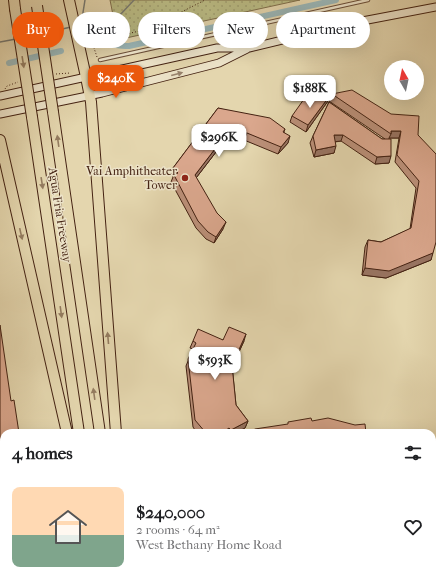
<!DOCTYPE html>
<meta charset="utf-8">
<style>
:root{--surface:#fff;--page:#f2f2f2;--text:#202124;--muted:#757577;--accent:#ea580c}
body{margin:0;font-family:"IM FELL French Canon",serif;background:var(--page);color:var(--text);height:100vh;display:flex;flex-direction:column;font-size:15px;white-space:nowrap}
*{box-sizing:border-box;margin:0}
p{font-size:13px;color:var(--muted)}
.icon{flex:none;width:22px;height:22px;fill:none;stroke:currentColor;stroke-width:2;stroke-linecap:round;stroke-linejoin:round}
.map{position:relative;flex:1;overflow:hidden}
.sheet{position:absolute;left:0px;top:429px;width:436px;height:156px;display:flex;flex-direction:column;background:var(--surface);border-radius:12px 12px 0 0;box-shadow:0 4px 16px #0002}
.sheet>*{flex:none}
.hud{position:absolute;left:12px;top:12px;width:412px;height:36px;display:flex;gap:8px}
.needle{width:26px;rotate:351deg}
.tools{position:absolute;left:384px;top:60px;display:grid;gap:8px}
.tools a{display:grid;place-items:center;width:40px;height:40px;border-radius:50%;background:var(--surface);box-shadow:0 4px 16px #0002;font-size:20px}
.price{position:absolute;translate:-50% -34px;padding:0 9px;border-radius:8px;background:#fff;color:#222;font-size:13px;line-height:26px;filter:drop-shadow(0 1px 2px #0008)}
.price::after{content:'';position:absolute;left:50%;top:24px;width:12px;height:9px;margin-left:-6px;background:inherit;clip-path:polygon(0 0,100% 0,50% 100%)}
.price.current{background:var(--accent);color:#fff}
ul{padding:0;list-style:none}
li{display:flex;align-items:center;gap:12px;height:100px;padding:0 12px}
li span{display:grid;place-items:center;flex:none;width:112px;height:80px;border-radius:8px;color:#555}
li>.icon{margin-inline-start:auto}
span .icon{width:48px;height:48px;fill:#fffc;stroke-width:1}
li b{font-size:17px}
h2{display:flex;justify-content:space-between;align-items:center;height:48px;padding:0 12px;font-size:17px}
.tag{padding:0 14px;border-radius:18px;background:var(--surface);box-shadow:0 4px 16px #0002;font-size:14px;line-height:36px}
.tag.current{background:var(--accent);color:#fff}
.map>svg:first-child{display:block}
</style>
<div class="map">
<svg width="436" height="585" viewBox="0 0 436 585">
<defs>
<pattern id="park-dots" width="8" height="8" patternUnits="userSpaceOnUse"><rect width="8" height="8" fill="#bbbc85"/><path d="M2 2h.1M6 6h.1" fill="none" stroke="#a2a172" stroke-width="1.8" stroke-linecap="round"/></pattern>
</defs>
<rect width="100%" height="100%" fill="#e4d6ae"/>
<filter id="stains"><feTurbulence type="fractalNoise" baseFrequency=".005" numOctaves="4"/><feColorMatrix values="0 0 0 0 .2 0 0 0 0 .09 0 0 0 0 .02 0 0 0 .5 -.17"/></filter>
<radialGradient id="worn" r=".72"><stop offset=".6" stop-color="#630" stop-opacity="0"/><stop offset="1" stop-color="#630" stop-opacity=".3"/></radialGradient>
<!-- park -->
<path fill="url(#park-dots)" stroke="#806f4c" d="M110,0H300L126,38H115V25Z"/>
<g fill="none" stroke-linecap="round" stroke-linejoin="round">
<!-- stream -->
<path stroke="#787b74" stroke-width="1.5" d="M81,25L85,0
M78,26L105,21L119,16L134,0
M45,33L71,27
M23,37L37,34
M0,42L16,39
M149,581L150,585"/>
<!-- canal -->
<path stroke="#9bb6b6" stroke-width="6" d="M97,43C108,43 118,46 129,46L336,0
M9,63L61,51"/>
<defs>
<path id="lane" d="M100,60L368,0"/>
<path id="secondary" d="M0,96L217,48H249L357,22L436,7
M0,114L102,93L219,63L247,49"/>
<path id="highway" d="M14,0L15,9
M69,0L86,77L91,102L116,433
M53,112L100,433
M32,117L79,433
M0,140L67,433
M98,581L99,585
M123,581L124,585"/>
</defs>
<!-- lane casing -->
<use href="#lane" stroke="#6c4f39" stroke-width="4.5"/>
<!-- secondary casing -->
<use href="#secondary" stroke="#442212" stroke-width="9"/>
<!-- highway casing -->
<use href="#highway" stroke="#442212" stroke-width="12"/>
<!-- path -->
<path stroke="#442212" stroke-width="1" stroke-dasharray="1 2" stroke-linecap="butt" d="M97,57L91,39L92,36L97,34L118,36L148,29L205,0
M92,67L95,66
M56,74L70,73
M5,89L7,86L18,82"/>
<!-- lane -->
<use href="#lane" stroke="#ede4ca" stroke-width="2.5"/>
<!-- secondary -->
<use href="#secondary" stroke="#ede4ca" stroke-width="7"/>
<!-- highway -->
<use href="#highway" stroke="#e4d6ae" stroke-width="10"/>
<defs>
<path id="highway-bridge" d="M37,6L53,112
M15,9L32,117"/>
</defs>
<!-- highway-bridge casing -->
<use href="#highway-bridge" stroke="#442212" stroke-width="12" stroke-linecap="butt"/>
<!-- highway-bridge -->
<use href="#highway-bridge" stroke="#e4d6ae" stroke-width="10"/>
</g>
<!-- wall -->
<path fill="#bb9079" stroke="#442212" d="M331,94L328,101L306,132L290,122L292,116Z
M332,94L418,135L431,260L386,278L362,275L365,247L368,240L381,242L410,229L416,188L395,162L399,138H389V163L375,164L341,141L335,142L334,153L314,157L310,143L313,136L329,102L382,139H385L329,101Z
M218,108L285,129L284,132L288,143L278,154L244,140L226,139L196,178L223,229L214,243L206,239L196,228L171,182L173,177L171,175L173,168Z
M223,340L244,341L232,366L236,405L248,421L245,428L235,433H197L193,427L186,366L193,349L190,348L193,341Z
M436,525V560L432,535Z
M270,581H295L296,585H268Z
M306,581H379L372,582L371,584L365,585H306Z
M384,581H405L406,585H385Z"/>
<!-- shaded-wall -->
<path fill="#997563" stroke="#442212" d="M331,94L328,101L306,132L308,125Z
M391,131H401L399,138H389L391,134Z
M228,132L247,133L244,140L226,139L193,182L195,175Z
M334,135H343L341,141L332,142Z
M290,136L288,143L278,154L281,147Z
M336,146L334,153L314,157L316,150Z
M391,156L389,163L375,164L377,157Z
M226,222L223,229L214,243L216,237Z
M433,253L431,260L386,278L362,275L365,268Z
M246,334L244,341L230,372L232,365Z
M248,421L245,428L235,433H230L231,430Z
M229,428L227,433H222Z
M351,581H379L372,582L371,584L365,585H329Z"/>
<!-- building -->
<path fill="#daa78d" stroke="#442212" d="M352,90L391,114L419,116L418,135L436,154V242L433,253L389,271L365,268L368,240L381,242L411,228L419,181L397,155L401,131H391V134L332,94Z
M331,94L308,125L292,116L304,99Z
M329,102L382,139H391V156L377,157L343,135H334L336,146L316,150L313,136Z
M218,108L270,118L285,129L283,132L290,136L281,147L247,133L228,132L195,175L217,213L226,222L216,237L208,232L198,221L174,175L178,173L173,168Z
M0,325L11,401L14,400L19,433H4V581H41L42,585H0Z
M229,327L246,334L232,365L236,405L248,421L231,430L229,428L222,433H206L195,420L188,359L196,343L193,341L198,329L223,340Z
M311,418L312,421L328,418L355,425L365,424L366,433H249L255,429L288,424V422Z
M271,581H295L296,585H271Z
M309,581H351L329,585H310Z
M388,581H405L406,585H389Z"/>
<!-- one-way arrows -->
<defs><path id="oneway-solid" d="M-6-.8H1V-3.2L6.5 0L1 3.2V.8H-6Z"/></defs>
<g fill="#947c60">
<use href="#oneway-solid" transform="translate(23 62) rotate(81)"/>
<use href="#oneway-solid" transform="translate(58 141) rotate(-98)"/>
<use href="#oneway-solid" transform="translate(42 183) rotate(81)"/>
<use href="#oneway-solid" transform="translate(21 234) rotate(77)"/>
<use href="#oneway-solid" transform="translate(61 312) rotate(82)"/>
<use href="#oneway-solid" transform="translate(108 338) rotate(-95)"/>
<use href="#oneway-solid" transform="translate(94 394) rotate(-98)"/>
</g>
<use fill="#98836e" href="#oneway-solid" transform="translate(177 74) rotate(-15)"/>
<!-- markers -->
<circle fill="#8f2418" stroke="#ede4ca" stroke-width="1.5" cx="185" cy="178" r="4"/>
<g text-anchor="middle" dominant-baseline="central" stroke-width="3" stroke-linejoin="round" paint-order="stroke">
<!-- poi labels -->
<g font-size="12" fill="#442212" stroke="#ede4ca" text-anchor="end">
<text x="177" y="171">Vai Amphitheater<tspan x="177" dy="14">Tower</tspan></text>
</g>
<!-- street labels -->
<g font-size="12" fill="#442212" stroke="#ede4ca">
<text transform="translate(60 215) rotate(81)">Agua Fria Freeway</text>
</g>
</g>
<rect width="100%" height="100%" filter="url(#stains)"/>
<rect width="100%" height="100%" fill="url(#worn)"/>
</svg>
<div class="tools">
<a><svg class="needle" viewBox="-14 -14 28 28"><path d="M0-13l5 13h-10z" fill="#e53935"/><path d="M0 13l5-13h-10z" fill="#757577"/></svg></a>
</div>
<b class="price current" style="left:116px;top:99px">$240K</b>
<b class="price" style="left:310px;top:109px">$188K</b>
<b class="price" style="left:219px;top:158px">$296K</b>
<b class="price" style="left:215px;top:381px">$593K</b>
<div class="hud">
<a class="tag current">Buy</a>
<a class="tag">Rent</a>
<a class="tag">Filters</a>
<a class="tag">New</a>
<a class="tag">Apartment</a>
</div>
<section class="sheet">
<h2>4 homes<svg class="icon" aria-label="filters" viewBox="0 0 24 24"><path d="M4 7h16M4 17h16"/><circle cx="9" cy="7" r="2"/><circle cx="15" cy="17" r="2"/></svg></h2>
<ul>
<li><span style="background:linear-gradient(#ffd9b3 60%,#7fa58c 0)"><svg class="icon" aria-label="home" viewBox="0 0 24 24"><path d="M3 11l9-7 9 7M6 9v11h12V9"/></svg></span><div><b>$240,000</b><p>2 rooms · 64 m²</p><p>West Bethany Home Road</p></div><svg class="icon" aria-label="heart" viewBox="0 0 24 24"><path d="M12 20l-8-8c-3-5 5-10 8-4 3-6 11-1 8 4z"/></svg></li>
</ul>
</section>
</div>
